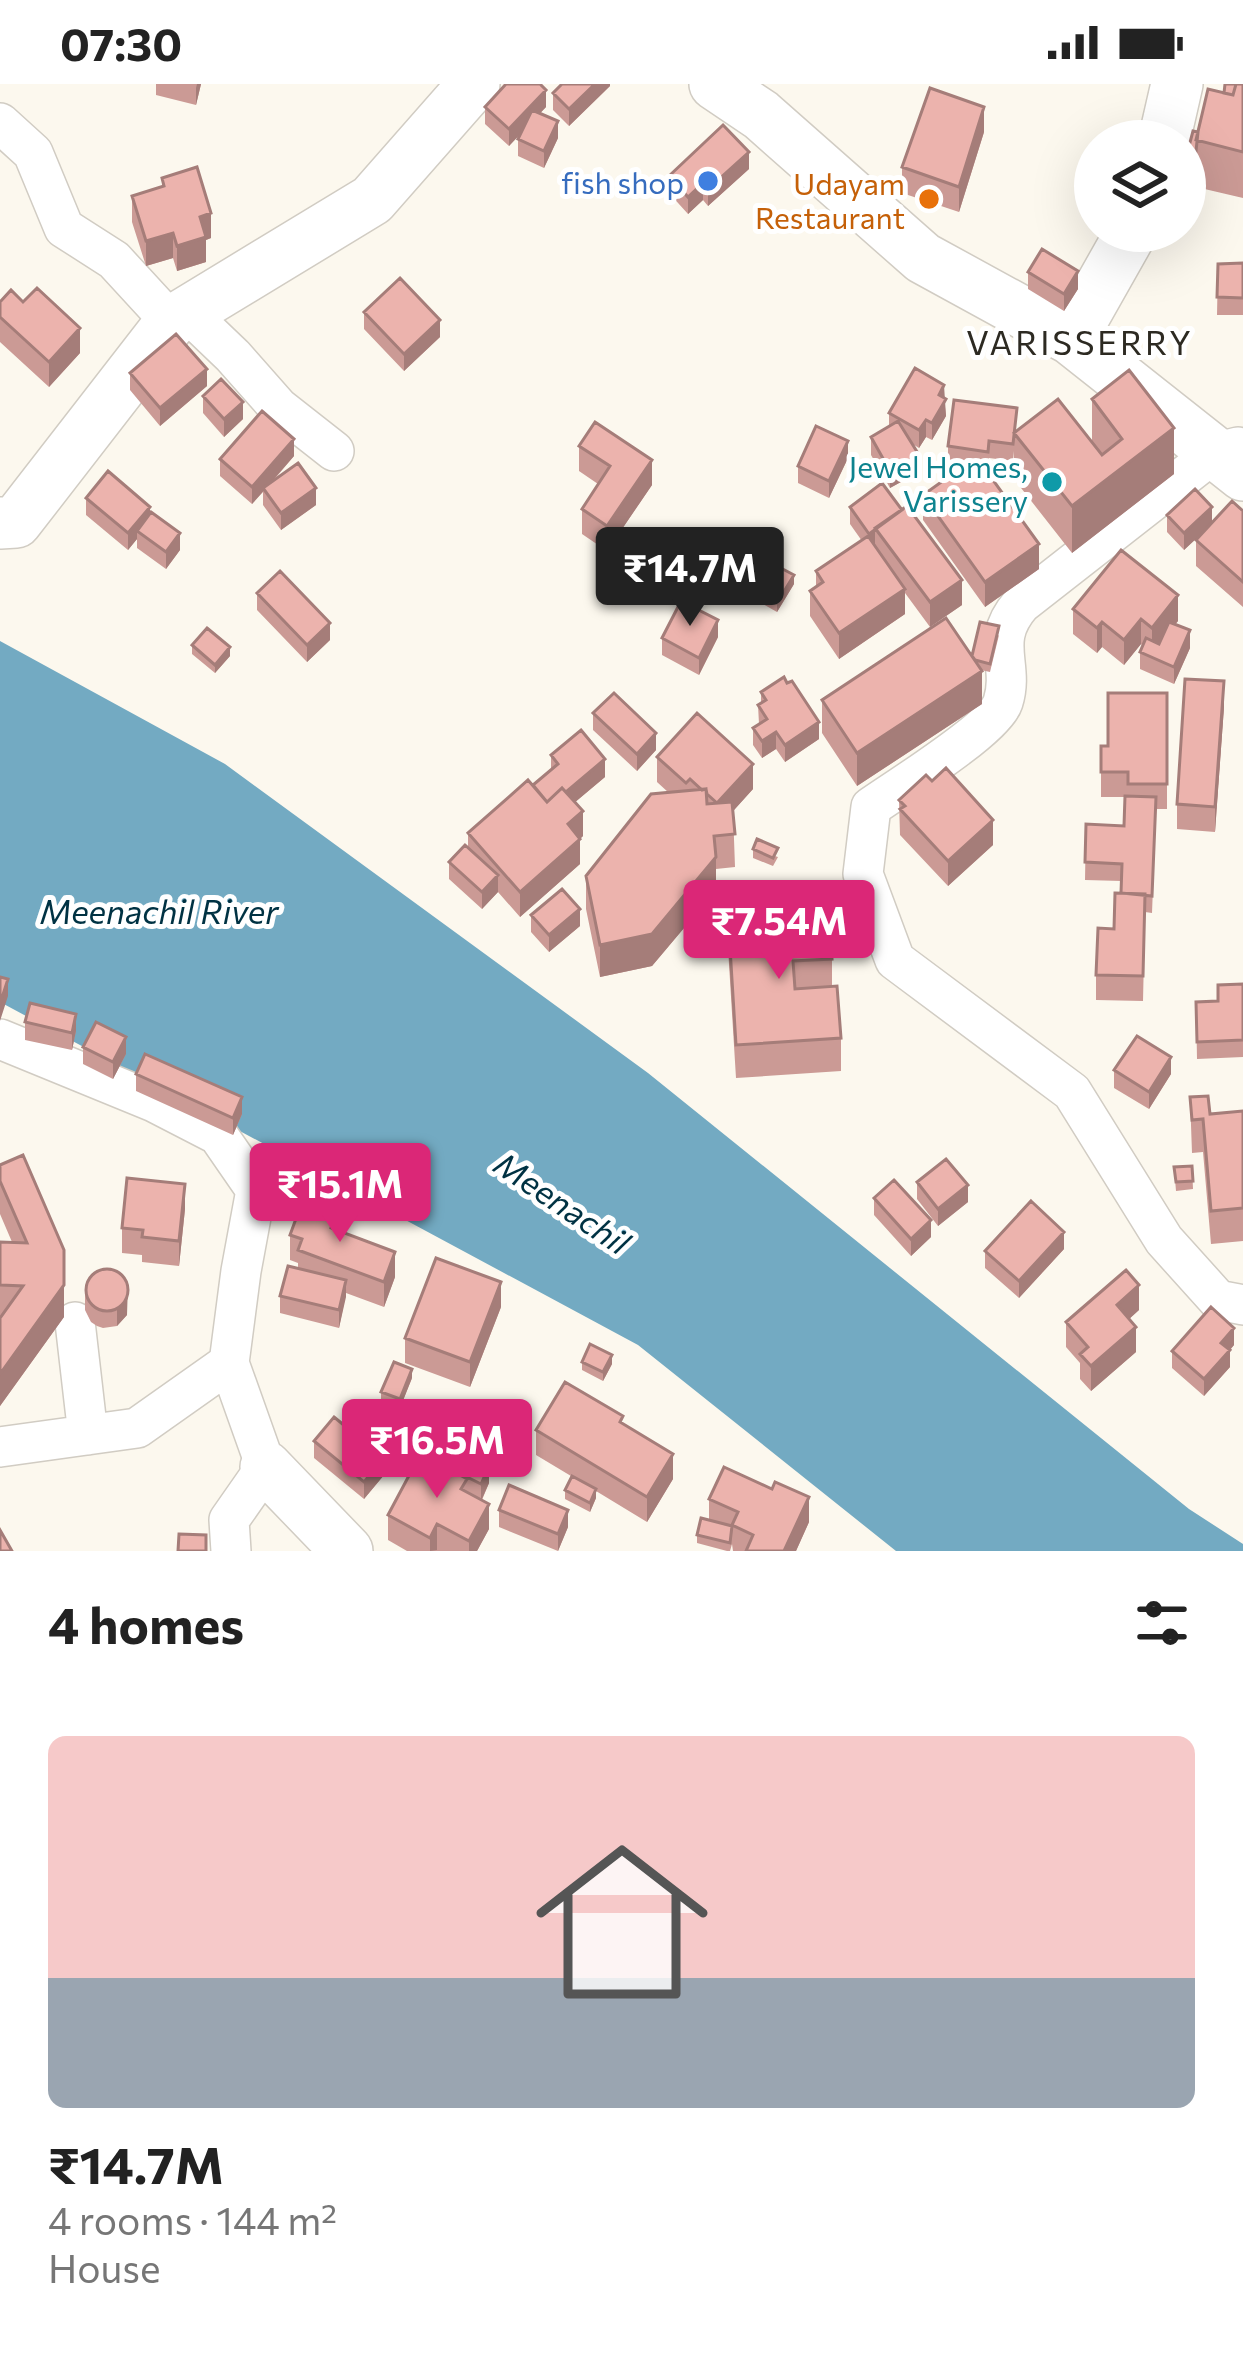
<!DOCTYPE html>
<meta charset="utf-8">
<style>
:root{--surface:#fff;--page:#f2f2f2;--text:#222;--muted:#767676;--line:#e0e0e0;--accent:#db2777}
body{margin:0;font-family:Commissioner,sans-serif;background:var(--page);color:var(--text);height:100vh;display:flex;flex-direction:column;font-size:45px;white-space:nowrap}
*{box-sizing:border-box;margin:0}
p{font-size:39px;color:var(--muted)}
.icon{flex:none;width:66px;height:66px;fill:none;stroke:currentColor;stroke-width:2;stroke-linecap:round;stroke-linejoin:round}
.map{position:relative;height:1467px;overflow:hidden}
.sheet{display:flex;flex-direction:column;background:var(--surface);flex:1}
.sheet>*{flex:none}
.buttons{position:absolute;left:1074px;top:36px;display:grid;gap:24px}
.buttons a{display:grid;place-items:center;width:132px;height:132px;border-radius:50%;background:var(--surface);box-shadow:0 12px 48px #0002;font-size:60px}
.price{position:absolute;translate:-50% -102px;padding:0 27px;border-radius:12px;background:var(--accent);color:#fff;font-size:39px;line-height:78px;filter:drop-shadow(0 3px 6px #0008)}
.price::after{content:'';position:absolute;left:50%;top:72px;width:36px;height:27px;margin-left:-18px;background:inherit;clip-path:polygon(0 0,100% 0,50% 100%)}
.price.current{background:#222;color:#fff}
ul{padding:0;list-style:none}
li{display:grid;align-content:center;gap:24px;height:636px;padding:0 48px}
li+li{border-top:3px solid var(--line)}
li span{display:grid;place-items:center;height:372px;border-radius:18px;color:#555}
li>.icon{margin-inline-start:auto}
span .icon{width:216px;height:216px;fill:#fffc;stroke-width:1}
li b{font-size:51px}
h2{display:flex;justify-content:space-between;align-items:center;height:144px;padding:0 48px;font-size:51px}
.status{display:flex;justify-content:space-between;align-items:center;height:84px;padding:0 60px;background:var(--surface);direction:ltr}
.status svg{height:33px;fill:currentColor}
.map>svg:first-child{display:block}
</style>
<div class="status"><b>07:30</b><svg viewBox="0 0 49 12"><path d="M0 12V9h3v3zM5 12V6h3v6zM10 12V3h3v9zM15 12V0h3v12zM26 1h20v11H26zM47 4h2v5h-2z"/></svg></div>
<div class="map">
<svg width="1243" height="1467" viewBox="0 0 1243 1467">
<rect width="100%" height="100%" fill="#fcf8ee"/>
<!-- water -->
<path fill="#73aac2" d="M0,557L225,680L648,989L1189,1425L1243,1460V1467H896L638,1261L0,918Z"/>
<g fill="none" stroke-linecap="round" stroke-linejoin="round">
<defs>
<path id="minor" d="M0,39L33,69L64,144L114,176L171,238
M187,228L233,272L278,323L334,367
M1238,363L1214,369L1021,520C988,558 1015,580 1003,618C995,644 898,704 871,723L863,790L895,876L1072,1008L1164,1156L1218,1216L1243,1221
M0,955L154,1018L218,1051L256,1106L241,1187L229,1279L266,1383L229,1436L231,1467
M75,1238L88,1351
M0,1363L137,1344L229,1279"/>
<path id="major" d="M715,0L761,31L923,174L1071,255L1243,391
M1164,57L1177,0
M1071,255L1132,147
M0,439L16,438L171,238L372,116L474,0
M266,1383L347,1467"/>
</defs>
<!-- minor casing -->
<use href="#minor" stroke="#d1ccc3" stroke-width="42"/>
<!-- major casing -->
<use href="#major" stroke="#d1ccc3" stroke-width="54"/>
<!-- minor -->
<use href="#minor" stroke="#fff" stroke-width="39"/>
<!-- major -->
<use href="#major" stroke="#fff" stroke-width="51"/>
</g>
<!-- wall -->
<path fill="#cb9a95" d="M156,0H201L196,21L156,11Z
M610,0V2L569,42L553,26V9Z
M1243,0V114L1196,103V76L1188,75V66L1198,48L1224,9Z
M485,23H546L540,29L558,54L544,84L518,72V55L521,49L509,62L485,40Z
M984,48L959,128L902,109V83Z
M749,85L708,122L703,116L688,130L669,109V92Z
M162,94L211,154L206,156V178L177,187L173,174L146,182L132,138V112L162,103Z
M1243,179V231H1217L1218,180Z
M1028,188L1078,205L1064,227L1028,205Z
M0,218H23L80,269L49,303L0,258Z
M364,228L440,253L404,287L364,245Z
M130,289L207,302L160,342L130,306Z
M203,312L243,335L224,353L203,329Z
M944,314L946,332L932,356L926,353L919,364L911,359L919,388L890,404L871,371V353L889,343V329Z
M1092,315L1174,390L1072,469L1014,395V367L1013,377L989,374L988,385L948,379V362L1017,346L1092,358Z
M579,362L652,401L607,467L582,450V425L598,400L579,387Z
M294,372L272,398L316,421L281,446L263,421V408L252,420L220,392V375Z
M848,374L829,414L798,399V382Z
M966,392L1039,485L985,523L923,436V411Z
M86,414L150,429L180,466L166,485L137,464V455L128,466L86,431Z
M850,423L962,521L930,543L905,509V530L839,575L810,532V507L816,503V487L862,457L850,440Z
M1243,427V523L1196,482V456L1201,450L1184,466L1167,448V431L1212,438Z
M772,487L766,502L794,500L777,528L761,519L763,508L753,504V495Z
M257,509L330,556L307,578L257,526Z
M1073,525L1178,537L1175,540L1190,564L1174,600L1140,585V568L1143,562L1141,560L1124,581L1102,563L1097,569L1073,550Z
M999,551L990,588L981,586L982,620L857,702L822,649V616L972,572Z
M718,553L699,591L662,571V554Z
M192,561L230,572L215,589L192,570Z
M761,608L819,655L785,678L776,665L762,674L753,661V644L759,640L758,621L761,619Z
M1167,609V725H1156L1152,829L1145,828L1143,917L1096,916V891L1114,845L1122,797L1085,796L1086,740L1124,742L1125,713H1101V662H1108Z
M1224,623L1215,748L1177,745V720Z
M593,629L656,666L637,687L593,646Z
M551,671L605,693L575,718L583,752L580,755V780L520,833L498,808L482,825L449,795V778L468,764V749L551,686Z
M657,673L753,705L733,727L735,783L716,785V806L652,882L600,893L586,825V792L669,709L657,698Z
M899,716L993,761L948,802L900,751Z
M753,765L778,773L773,782L753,774Z
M531,831L580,842L549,868L531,848Z
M728,831L789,846L832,875V903L841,954V987L736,994L728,864Z
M1243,900V973L1197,975L1196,918L1218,917Z
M25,938L76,947L72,966L25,956Z
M83,963L126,970L113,995L83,980Z
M1114,986L1171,990L1149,1025L1114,1004Z
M136,990L242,1030L233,1051L136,1007Z
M1190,1013L1210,1030L1243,1027V1157L1211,1160L1203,1068L1192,1069Z
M0,1081L64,1233L0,1322V1158H12L0,1130Z
M1192,1082L1193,1105L1176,1107L1174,1083Z
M917,1098L968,1118L938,1142L917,1115Z
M874,1114L931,1153L911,1172L874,1131Z
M185,1125L179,1182L142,1178V1171L122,1169V1144Z
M335,1145L395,1193L384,1223L346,1209L339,1244L280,1229V1212L298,1184V1179L290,1176V1151Z
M1064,1165L1019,1214L985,1184V1167Z
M85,1209L127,1231L117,1242L103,1244L97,1242L91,1238L85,1226Z
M501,1223L470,1303L405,1279V1254Z
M1139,1226L1129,1235L1136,1268L1091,1307L1080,1295V1279L1066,1263V1238Z
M1234,1261L1230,1266V1283L1204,1312L1172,1284V1267Z
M582,1278L612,1280L603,1297L582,1286Z
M412,1294L400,1324L381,1317V1308Z
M623,1340L673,1395L647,1438L596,1407V1414L590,1428L565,1415V1406L571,1392L536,1371V1346Z
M391,1343L385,1370L376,1368L384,1391L364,1415L314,1374V1357L350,1346Z
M437,1378L489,1399L482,1416L489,1445L477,1467H407L388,1456V1431Z
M709,1415L809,1438L796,1467H733L732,1460L730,1467H727L697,1459V1451L709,1436Z
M499,1426L568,1443L558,1467L499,1443Z"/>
<!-- shaded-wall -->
<path fill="#a57d79" d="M197,0H201L196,21V4Z
M595,0H610V2L569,42V25Z
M546,6V23L509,62V45Z
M984,23V48L959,128V103Z
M558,37V54L544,84V67Z
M749,68V85L708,122V105Z
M703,99V116L688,130V113Z
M211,129V154L206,156V178L177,187V162L200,133Z
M173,149V174L146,182V157Z
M1078,187V205L1064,227V210Z
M440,236V253L404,287V270Z
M80,244V269L49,303V278Z
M207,285V302L160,342V324Z
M944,301L946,332L932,356V339L939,311Z
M243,318V335L224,353V335Z
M926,336V353L919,364V346Z
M1174,344V390L1072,469V422Z
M294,355V372L252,420V403Z
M848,357V374L829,414V397Z
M919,371V388L890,404V387Z
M652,376V401L607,467V442Z
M316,404V421L281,446V429Z
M150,423V440L137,447V455L128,466V449Z
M1212,423V440L1184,466V449Z
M875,445V462L869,467V450Z
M180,449V466L166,485V468Z
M1039,460V485L985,523V498Z
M794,491V500L777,528V519Z
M962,496V521L930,543V518Z
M905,505V530L839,575V549Z
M1178,511V537L1152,569V544Z
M1141,535V560L1124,581V556Z
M718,536V553L699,591V574Z
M1102,538V563L1097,569V544Z
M330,539V556L307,578V561Z
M1190,546V564L1174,600V583Z
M230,563V572L215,589V581Z
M982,587V620L857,702V669Z
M1224,597V623L1215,748V723Z
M819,638V655L785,678V661Z
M776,648V665L762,674V657Z
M656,649V666L637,687V670Z
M605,675V693L548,741V723Z
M753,680V705L717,745V719Z
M583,727V752L568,766V740Z
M993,736V761L948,802V777Z
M580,755V780L520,833V808Z
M716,773V806L652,882L600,893V861Z
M498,791V808L482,825V808Z
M580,825V842L549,868V851Z
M8,895V912L0,937V920Z
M76,930V947L72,966V949Z
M126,953V970L113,995V978Z
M1171,973V990L1149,1025V1008Z
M242,1013V1030L233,1051V1034Z
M185,1100V1125L179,1182V1157Z
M968,1101V1118L938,1142V1125Z
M931,1136V1153L911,1172V1155Z
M1064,1148V1165L1019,1214V1197Z
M395,1168V1193L384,1223V1198Z
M346,1196V1213L339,1244V1226Z
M501,1198V1223L470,1303V1278Z
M128,1200L127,1231L117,1242V1225Z
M64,1201V1233L0,1322V1290Z
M1139,1201V1226L1117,1246V1221Z
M1136,1243V1268L1091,1307V1282Z
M1234,1244V1261L1221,1276V1259Z
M1230,1266V1283L1204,1312V1295Z
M612,1271V1280L603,1297V1288Z
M412,1285V1294L400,1324V1315Z
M391,1326V1343L385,1370V1352Z
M673,1370V1395L647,1438V1413Z
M384,1374V1391L364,1415V1398Z
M489,1382V1399L481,1417V1400Z
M596,1405V1414L590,1428V1419Z
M809,1413V1438L796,1467H784Z
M489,1420V1445L477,1467H469V1457Z
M568,1426V1443L558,1467V1450Z
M437,1440V1466L430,1467V1454Z"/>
<!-- building -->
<path fill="#ecb3ad" stroke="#a57d79" stroke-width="3" d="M506,0H540L546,6L509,45L485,23Z
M562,0H595L569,25L553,9Z
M1225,0H1236L1233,11L1224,9Z
M1236,0H1243V68L1196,56L1208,5L1233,11Z
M930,4L984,23L959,103L902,83Z
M532,26L558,37L544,67L518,55Z
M723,41L749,68L708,105L703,99L688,113L669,92Z
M1193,47L1198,48L1196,67L1188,66Z
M197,83L211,129L200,133L206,153L177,162L173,149L146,157L132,112L164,102L162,94Z
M1042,165L1078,187L1064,210L1028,188Z
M1243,179V214L1217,213L1218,180Z
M400,194L440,236L404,270L364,228Z
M37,204L80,244L49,278L0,233V218L11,206L23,218Z
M176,250L207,285L160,324L130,289Z
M915,284L944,301L939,311L946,315L932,339L926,336L919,346L889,329Z
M1129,286L1174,344L1072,422L1014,349L1058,315L1102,371L1122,355L1092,315Z
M221,295L243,318L224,335L203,312Z
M954,316L1017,324L1013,360L989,357L988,368L948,362Z
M262,327L294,355L252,403L220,375Z
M898,337L919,371L890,387L871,353Z
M595,338L652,376L607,442L582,425L610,382L579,362Z
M816,342L848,357L829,397L798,382Z
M298,379L316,404L281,429L263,404Z
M961,384L966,392L972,388L976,393L979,389L982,393L988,389L1039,460L985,498L923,411Z
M108,387L150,423L128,449L86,414Z
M882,399L902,426L869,450L850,423Z
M1195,405L1212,423L1184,449L1167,431Z
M1232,417L1243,427V498L1196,456Z
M907,422L962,496L930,518L875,444Z
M151,428L180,449L166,468L137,447Z
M868,452L905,505L839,549L810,507L823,498L816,487Z
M1121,466L1178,511L1152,544L1141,535L1124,556L1102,538L1097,544L1073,525Z
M761,474L772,478L763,499L753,495Z
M777,482L794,491L777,519L761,510Z
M280,487L330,539L307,561L257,509Z
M681,517L718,536L699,574L662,554Z
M946,534L982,587L857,669L822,616Z
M980,538L999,542L990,580L975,576L972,572Z
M1169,538L1190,546L1174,583L1140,568L1146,554L1159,560Z
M207,544L230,563L215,581L192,561Z
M784,593L787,599L792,597L819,638L785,661L776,648L762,657L753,644L767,635L758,621L766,616L761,608Z
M1185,595L1224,597L1215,723L1177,720Z
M614,609L656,649L637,670L593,629Z
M1108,609H1167V700H1128V688H1101V662H1108Z
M697,629L753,680L717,719L707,710L706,705L702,706L690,695L686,699L657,673Z
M581,646L605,675L566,708L562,704L547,718L533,701L558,680L551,671Z
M946,684L993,736L948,777L900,725L905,722L899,716L926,691L932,697Z
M528,696L547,718L562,704L583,727L568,740L580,755L520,808L468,749Z
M706,705L707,720L732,718L735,750L714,752L716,773L652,850L600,861L586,792L651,710Z
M1125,712L1156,713L1152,812L1121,809L1122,780L1085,778L1086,740L1124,742Z
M757,755L778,764L773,774L753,765Z
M465,761L498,791L482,808L449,778Z
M562,805L580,825L549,851L531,831Z
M1115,809L1145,810L1143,892L1096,891L1098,844L1114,845Z
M787,828L789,846L830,843L832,875L793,877L795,905L837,902L841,954L736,961L728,831Z
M0,893L8,895L0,920Z
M1243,900V956L1197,958L1196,918L1218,917V901Z
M30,919L76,930L72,949L25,938Z
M96,938L126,953L113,978L83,963Z
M1137,952L1171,973L1149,1008L1114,986Z
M145,970L242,1013L233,1034L136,990Z
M1208,1012L1210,1030L1243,1027V1124L1211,1127L1203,1035L1192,1036L1190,1013Z
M23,1071L64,1166V1201L0,1290V1234L23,1202L0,1201V1158L27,1159L0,1097V1081Z
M946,1075L968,1101L938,1125L917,1098Z
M1192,1082L1193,1097L1176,1098L1174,1083Z
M127,1094L185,1100L179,1157L142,1153L143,1146L122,1144Z
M894,1096L931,1136L911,1155L874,1114Z
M1031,1117L1064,1148L1019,1197L985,1167Z
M301,1121L335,1134L331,1144L395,1168L384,1198L298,1166L302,1155L290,1151Z
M436,1174L501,1198L470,1278L405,1254Z
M288,1182L346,1196L339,1226L280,1212Z
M86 1206a21 21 0 1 1 42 0a21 21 0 1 1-42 0Z
M1126,1186L1139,1201L1117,1221L1136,1243L1091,1282L1080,1270L1088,1263L1066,1238Z
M1211,1223L1234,1244L1221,1259L1230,1266L1204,1295L1172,1267Z
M590,1260L612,1271L603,1288L582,1278Z
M394,1278L412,1285L400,1315L381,1308Z
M565,1298L623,1332L620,1338L673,1370L647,1413L536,1346Z
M356,1319L391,1326L385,1352L350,1345Z
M334,1333L384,1374L364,1398L314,1357Z
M444,1362L489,1382L481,1400L437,1378Z
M421,1369L467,1395L461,1405L489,1420L469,1457L437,1440L430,1454L388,1431Z
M724,1383L772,1405L775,1398L809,1413L784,1467H746L753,1451L732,1441L738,1428L709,1415Z
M572,1392L596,1405L590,1419L565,1406Z
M509,1401L568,1426L558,1450L499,1426Z
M701,1434L732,1442L730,1459L697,1451Z
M0,1446L12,1467H0Z
M179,1450L206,1451V1467H178Z"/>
<!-- markers -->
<circle fill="#3f7fe0" stroke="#fff" stroke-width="4.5" cx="708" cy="97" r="12"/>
<circle fill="#e8710a" stroke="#fff" stroke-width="4.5" cx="929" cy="115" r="12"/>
<circle fill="#0f9aa8" stroke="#fff" stroke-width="4.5" cx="1052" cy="398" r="12"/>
<g text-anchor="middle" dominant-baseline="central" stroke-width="10" stroke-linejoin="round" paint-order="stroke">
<!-- shop labels -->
<g font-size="30" fill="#366cbe" stroke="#fff" text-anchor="end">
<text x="684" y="97">fish shop</text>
</g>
<!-- food labels -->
<g font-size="30" fill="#c56008" stroke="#fff" text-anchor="end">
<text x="905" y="98">Udayam<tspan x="905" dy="34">Restaurant</tspan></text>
</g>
<!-- culture labels -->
<g font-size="30" fill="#0d838f" stroke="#fff" text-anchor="end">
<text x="1028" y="381">Jewel Homes,<tspan x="1028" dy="34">Varissery</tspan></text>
</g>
<!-- neighbourhood labels -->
<g font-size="33" letter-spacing="3" fill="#2d2a22" stroke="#fff">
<text x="1080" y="257">VARISSERRY</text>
</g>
<!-- water labels -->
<g font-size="33" font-style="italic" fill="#003243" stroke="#fff">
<text x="159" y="826">Meenachil River</text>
<text transform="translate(563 1118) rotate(34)">Meenachil</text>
</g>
</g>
</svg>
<div class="buttons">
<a><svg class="icon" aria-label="layers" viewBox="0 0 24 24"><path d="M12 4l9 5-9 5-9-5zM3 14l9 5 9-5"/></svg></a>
</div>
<b class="price current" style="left:690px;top:545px">₹14.7M</b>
<b class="price" style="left:779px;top:898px">₹7.54M</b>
<b class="price" style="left:340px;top:1161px">₹15.1M</b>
<b class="price" style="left:437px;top:1417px">₹16.5M</b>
</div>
<section class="sheet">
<h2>4 homes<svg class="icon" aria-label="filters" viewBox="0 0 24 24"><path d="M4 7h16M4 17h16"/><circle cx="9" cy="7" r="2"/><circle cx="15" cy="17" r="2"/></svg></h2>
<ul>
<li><span style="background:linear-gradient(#f6c9c9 65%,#9aa5b1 0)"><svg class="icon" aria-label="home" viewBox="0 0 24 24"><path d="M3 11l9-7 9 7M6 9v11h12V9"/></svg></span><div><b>₹14.7M</b><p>4 rooms · 144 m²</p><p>House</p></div></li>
</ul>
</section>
